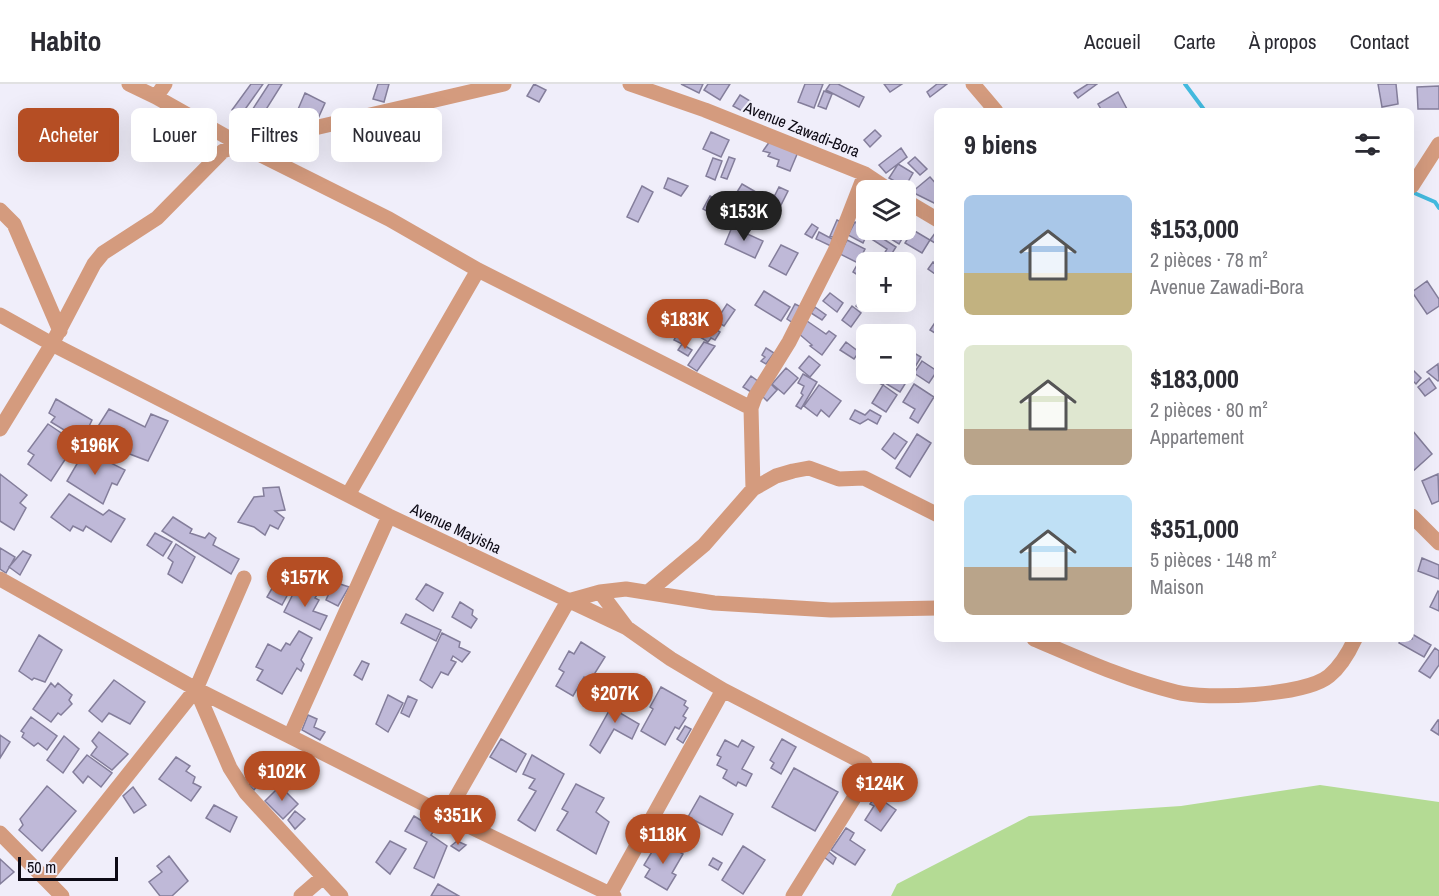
<!DOCTYPE html>
<html lang="fr">
<meta charset="utf-8">
<style>
:root{--surface:#fff;--page:#f7f7f7;--text:#2b2b33;--muted:#7c7c81;--line:#e1e1e2;--accent:#b54e24}
body{margin:0;font-family:"Archivo Narrow",sans-serif;background:var(--page);color:var(--text);height:100vh;display:flex;flex-direction:column;font-size:22px;white-space:nowrap}
*{box-sizing:border-box;margin:0}
p{font-size:20px;color:var(--muted)}
.icon{flex:none;width:33px;height:33px;fill:none;stroke:currentColor;stroke-width:2;stroke-linecap:round;stroke-linejoin:round}
.map{position:relative;flex:1;overflow:hidden}
.details{position:absolute;left:934px;top:24px;width:480px;height:534px;display:flex;flex-direction:column;background:var(--surface);border-radius:9px;box-shadow:0 6px 24px #0002}
.details>*{flex:none}
.top-card{position:absolute;left:18px;top:24px;width:570px;height:54px;display:flex;gap:12px}
.fabs{position:absolute;left:856px;top:96px;display:grid;gap:12px}
.fabs a{display:grid;place-items:center;width:60px;height:60px;border-radius:9px;background:var(--surface);box-shadow:0 6px 24px #0002;font-size:30px}
.scale{position:absolute;left:18px;bottom:15px;width:100px;box-sizing:border-box;padding-left:6px;border:3px solid #0d0a15;border-top:0;font-size:16px;line-height:21px;white-space:nowrap;color:#0d0a15;-webkit-text-stroke:4px #f0eefa;paint-order:stroke}
.price{position:absolute;translate:-50% -51px;padding:0 14px;border-radius:21px;background:var(--accent);color:#fff;font-size:20px;line-height:39px;filter:drop-shadow(0 2px 3px #0008)}
.price::after{content:'';position:absolute;left:50%;top:36px;width:18px;height:14px;margin-left:-9px;background:inherit;clip-path:polygon(0 0,100% 0,50% 100%)}
.price.selected{background:#222;color:#fff}
ul{padding:0;list-style:none}
li{display:flex;align-items:center;gap:18px;height:150px;padding:0 30px}
li span{display:grid;place-items:center;flex:none;width:168px;height:120px;border-radius:9px;color:#555}
li>.icon{margin-inline-start:auto}
span .icon{width:72px;height:72px;fill:#fffc;stroke-width:1}
li b{font-size:26px}
h2{display:flex;justify-content:space-between;align-items:center;height:72px;padding:0 30px;font-size:26px}
.chip{padding:0 21px;border-radius:9px;background:var(--surface);box-shadow:0 6px 24px #0002;font-size:21px;line-height:54px}
.chip.selected{background:var(--accent);color:#fff}
header{display:flex;align-items:center;gap:36px;box-sizing:border-box;height:84px;padding:0 30px;background:var(--surface);border-bottom:2px solid var(--line)}
header strong{font-size:28px}
nav{display:flex;gap:33px;margin-inline-start:auto;font-size:21px}
.map>svg:first-child{display:block}
</style>
<header>
<strong>Habito</strong>
<nav><a>Accueil</a><a>Carte</a><a>À propos</a><a>Contact</a></nav>
</header>
<div class="map">
<svg width="1439" height="812" viewBox="0 0 1439 812">
<rect width="100%" height="100%" fill="#f0eefa"/>
<!-- green -->
<path fill="#b4db94" d="M1320,701L1439,718V812H891L897,800L1029,732L1181,722Z"/>
<g fill="none" stroke-linecap="round" stroke-linejoin="round">
<!-- stream -->
<path stroke="#43badf" stroke-width="4" d="M1185,0L1205,27
M1412,108L1435,118L1439,124"/>
</g>
<!-- building -->
<path fill="#bfb9d8" stroke="#847e9b" stroke-width="1.5" d="M251,0H263L241,31L232,26Z
M269,0H282L255,43L245,37Z
M378,0H389L384,18L373,15Z
M534,0L546,6L539,18L527,12Z
M681,0H703L699,9Z
M708,0H730L720,16L704,6Z
M805,0H823L814,24L798,18Z
M830,0H838L864,13L859,23L826,6Z
M884,0H902L890,8Z
M937,0H947L930,13L927,8Z
M1088,0H1097L1078,14L1074,9Z
M1378,0H1396L1398,20L1382,23Z
M1439,2V25H1418L1417,3Z
M824,7L832,10L826,25L818,22Z
M1118,8L1128,27H1102L1098,20Z
M305,9L325,19L316,39L296,30Z
M740,11L750,17L744,28L733,22Z
M875,46L881,52L870,63L864,56Z
M711,48L729,56L721,73L703,65Z
M770,57L798,68L790,87L777,82L779,76L768,72L770,69L763,67Z
M901,64L907,73L886,89L879,81Z
M729,73L735,75L727,95L721,93Z
M915,73L927,85L920,91L908,79Z
M713,74L722,77L715,96L706,92Z
M898,80L913,89L905,103L889,94Z
M930,93L938,102V121L912,108Z
M668,94L688,102L681,112L664,104Z
M742,100L763,112L754,129L732,116Z
M642,102L653,108L638,138L627,133Z
M779,103L788,107L776,131L767,127Z
M710,112L723,120L716,132L703,125Z
M865,115L867,116V135L857,130Z
M759,125L770,131L766,138L755,131Z
M906,128L912,131L906,141Z
M837,136L845,140L838,155L830,152Z
M855,138L869,146L863,159L848,151Z
M812,140L818,144L812,154L805,150Z
M732,143L763,157L755,174L725,160Z
M938,145V161L930,156Z
M886,146H907L899,160L883,150Z
M913,146L930,156L922,169L905,159Z
M871,147L896,163L889,174L884,170L887,165L867,152Z
M819,148L838,158L835,164L816,155Z
M847,156L865,165L858,179L840,170Z
M781,161L798,169L786,191L769,182Z
M868,170L882,178H867V184L861,181Z
M933,178L938,181V192L928,185Z
M857,181L867,187V197L853,188Z
M1427,197L1439,215V222L1427,230L1412,208Z
M867,205L868,218L862,226L856,222Z
M764,207L790,223L781,237L755,221Z
M830,209L843,219L837,228L823,217Z
M727,220L735,226L724,242L716,237Z
M795,220L805,225L796,241L787,235Z
M852,222L861,229L851,243L842,236Z
M815,223L826,231L822,236L811,229Z
M938,234V251L930,246Z
M700,235L720,248L715,256L711,254L708,258L692,248Z
M807,237L826,250L829,247L836,252L822,271L810,262L812,261L798,249Z
M681,243L689,247L682,260L674,256Z
M704,258L715,262L697,287L688,281Z
M846,258L859,268L854,275L840,266Z
M682,260L692,266L688,272L678,266Z
M766,264L774,269L766,280L761,277L765,273L762,271Z
M909,266L921,273L908,295L901,291L906,290V282L909,278L906,276V271Z
M809,272L820,281L810,293L799,284Z
M922,277L937,287L929,299L914,289Z
M1438,280L1439,296L1438,297L1427,288Z
M786,284L798,294L784,310L772,300Z
M1413,286L1421,294L1416,300L1412,296Z
M867,289L888,290L890,291L883,301L865,292Z
M803,290L817,298L801,325L796,322L803,311L801,309L804,302L798,299Z
M890,291L905,300L900,308L885,299Z
M751,292L759,298L751,308L743,303Z
M1429,294L1436,304L1425,312L1418,303Z
M771,300L777,306L767,317L761,311Z
M914,300L934,313L918,339L910,334L915,325L903,318Z
M819,301L841,317L829,333L821,326L817,332L804,322Z
M883,301L897,311L886,328L872,319Z
M56,315L92,336L82,357L51,338L55,333L49,329Z
M109,325L145,343L151,330L168,337L148,377L119,366L115,371L90,355Z
M855,326L865,331L870,326L881,332L877,340L868,335L860,340L850,335Z
M48,340L76,359L51,397L28,380L34,371L28,367Z
M1412,346L1432,370L1412,388Z
M894,349L907,358L895,375L882,365Z
M917,350L931,359L910,393L896,384Z
M85,366L125,386L117,401L112,399L103,420L67,397Z
M0,390L27,411L20,419L26,424L14,446L0,437Z
M1438,390L1439,417L1432,420L1422,397Z
M279,403L285,426L275,427L284,434L278,445L270,441L265,451L254,443L238,438L254,413L264,412L263,404Z
M69,410L103,431L109,426L125,435L111,458L86,442L83,447L73,442L70,447L51,433Z
M173,433L192,445L190,449L205,454L209,449L216,454L213,461L239,475L231,490L162,447Z
M155,449L172,458L163,472L147,461Z
M176,460L195,473L182,499L168,490L173,478L168,474Z
M0,464L15,473L6,489L0,485Z
M23,467L31,471L20,491L9,483Z
M1422,474L1439,481V495L1418,487Z
M278,494L294,499L282,521L267,513Z
M334,498L349,503L338,522L326,516Z
M426,500L443,509L433,527L416,515Z
M296,504L303,508L306,504L317,511L315,514L319,516L313,527L327,532L320,546L284,528Z
M1438,507L1439,508V527L1430,523Z
M460,518L473,526L472,531L477,535L471,544L452,533Z
M406,530L441,546L436,557L401,539Z
M299,547L312,554L301,576L304,580L301,587L297,584L282,610L257,596L263,586L256,583L268,560L281,567L286,559L290,561Z
M442,549L460,558L459,563L470,568L462,578L453,572L451,576L456,578L448,591L441,588L432,604L420,596Z
M1412,550L1431,561L1424,573L1399,559L1401,555H1412Z
M39,551L62,566L45,598L34,594L32,596L19,587Z
M581,558L605,573L590,597L584,593L573,612L556,602L564,588L559,585L569,567L574,570Z
M1435,564L1439,567V581L1430,594L1419,587Z
M362,577L369,580L362,596L354,591Z
M114,596L145,618L130,640L109,629L102,638L89,627Z
M51,599L55,603L58,599L72,611L69,616L72,620L61,631L58,629L51,638L33,625Z
M661,603L686,617L684,621L688,624L683,632L686,634L679,645L675,643L665,661L641,647L653,625L650,623Z
M619,609L630,613L620,629L639,640L632,655L614,645L600,669L590,661Z
M388,611L403,619L388,648L376,640Z
M408,612L417,616L409,633L401,629Z
M308,631L317,635L314,643L325,648L320,656L302,646Z
M31,633L57,652L47,666L38,659L34,662L22,653L24,649L21,647Z
M1438,636H1439V651L1431,646Z
M685,642L691,645L683,659L677,655Z
M99,648L128,670L112,686L91,671L97,663L92,657Z
M0,651L10,658L0,674Z
M64,652L79,665L63,689L47,676Z
M501,655L526,670L516,688L490,673Z
M782,655L796,663L781,690L771,684L774,679L770,676Z
M725,656L738,663L742,656L754,663L742,685L752,690L746,702L738,698L736,702L723,694L727,686L717,681L721,673L717,671Z
M87,671L112,689L101,703L88,692L83,699L73,688Z
M532,671L564,690L535,747L518,736L536,707L529,704L535,695L523,690Z
M176,673L190,682L186,687L195,693L193,699L201,703L191,717L159,695Z
M266,680L271,684L263,694L258,690Z
M794,684L838,708L815,747L772,723Z
M257,691L262,696L254,706L249,701Z
M576,700L604,714L596,728L609,738L596,770L557,746L568,728L562,725Z
M47,702L76,727L42,767L19,746L23,741L20,735Z
M280,702L298,720L283,735L265,717Z
M133,703L146,721L134,729L123,712Z
M700,712L733,730L722,751L688,733Z
M876,712L896,726L881,747L865,736L874,722L870,720Z
M214,721L237,733L230,748L206,734Z
M295,727L305,735L295,745L288,736Z
M414,732L435,745L431,751L447,762L434,794L414,784L427,758L405,747Z
M846,744L854,749L850,756L865,766L855,781L831,766Z
M659,756L683,770L672,789L676,791L667,806L645,793L650,785L644,781Z
M390,757L406,765L390,790L376,778Z
M457,757L466,761L459,767L451,762Z
M743,762L765,776L743,810L722,796Z
M829,768L836,774L833,780L824,773Z
M169,772L188,797L172,812H160L149,798L162,788L157,782Z
M713,774L722,779L718,786L709,781Z
M0,775L14,788L0,800Z
M438,800L459,812H431Z"/>
<g fill="none" stroke-linecap="round" stroke-linejoin="round">
<!-- minor -->
<path stroke="#d49b7e" stroke-width="15" d="M129,0L156,13L241,61L389,135L478,186L751,324
M630,0L705,26L865,90L889,106
M973,0L996,27
M156,13L165,0
M1412,102L1439,60
M906,117L938,136
M0,126L14,140L60,247
M0,231L52,260L389,432L627,544
M0,345L52,260L94,180L103,169L157,134L223,67L241,61L504,0
M753,405L751,324L755,313L789,258L835,167L865,90
M348,411L478,186
M1412,432L1439,459
M0,495L196,605L446,731L614,812
M600,508L627,544L671,575L723,606L610,810
M648,508L704,461L753,405L776,392L793,387L809,384L839,395L864,394L938,431
M568,517L600,508L626,505L714,519L831,526L938,524
M1034,555C1081,575 1127,596 1176,608C1206,616 1305,612 1329,592C1340,583 1349,568 1355,555
M196,605L230,684L246,709L341,812
M723,606L864,679L868,686L867,693L793,812
M290,652L389,432
M446,731L568,517
M0,749L62,812
M45,795L196,605L244,494
M301,812L323,793"/>
</g>
<g text-anchor="middle" dominant-baseline="central" stroke-width="4.5" stroke-linejoin="round" paint-order="stroke">
<!-- street labels -->
<g font-size="16" fill="#0d0a15" stroke="#f0eefa">
<text transform="translate(802 45) rotate(22)">Avenue Zawadi-Bora</text>
<text transform="translate(456 444) rotate(25)">Avenue Mayisha</text>
</g>
</g>
</svg>
<div class="fabs">
<a><svg class="icon" aria-label="layers" viewBox="0 0 24 24"><path d="M12 4l9 5-9 5-9-5zM3 14l9 5 9-5"/></svg></a>
<a>+</a>
<a>−</a>
</div>
<div class="scale">50 m</div>
<b class="price selected" style="left:744px;top:158px">$153K</b>
<b class="price" style="left:685px;top:266px">$183K</b>
<b class="price" style="left:95px;top:392px">$196K</b>
<b class="price" style="left:305px;top:524px">$157K</b>
<b class="price" style="left:615px;top:640px">$207K</b>
<b class="price" style="left:282px;top:718px">$102K</b>
<b class="price" style="left:880px;top:730px">$124K</b>
<b class="price" style="left:458px;top:762px">$351K</b>
<b class="price" style="left:663px;top:781px">$118K</b>
<div class="top-card">
<a class="chip selected">Acheter</a>
<a class="chip">Louer</a>
<a class="chip">Filtres</a>
<a class="chip">Nouveau</a>
</div>
<section class="details">
<h2>9 biens<svg class="icon" aria-label="filters" viewBox="0 0 24 24"><path d="M4 7h16M4 17h16"/><circle cx="9" cy="7" r="2"/><circle cx="15" cy="17" r="2"/></svg></h2>
<ul>
<li><span style="background:linear-gradient(#a9c7e8 65%,#c2b280 0)"><svg class="icon" aria-label="home" viewBox="0 0 24 24"><path d="M3 11l9-7 9 7M6 9v11h12V9"/></svg></span><div><b>$153,000</b><p>2 pièces · 78 m²</p><p>Avenue Zawadi-Bora</p></div></li>
<li><span style="background:linear-gradient(#dfe7d0 70%,#b9a48a 0)"><svg class="icon" aria-label="home" viewBox="0 0 24 24"><path d="M3 11l9-7 9 7M6 9v11h12V9"/></svg></span><div><b>$183,000</b><p>2 pièces · 80 m²</p><p>Appartement</p></div></li>
<li><span style="background:linear-gradient(#bfe0f5 60%,#b9a48a 0)"><svg class="icon" aria-label="home" viewBox="0 0 24 24"><path d="M3 11l9-7 9 7M6 9v11h12V9"/></svg></span><div><b>$351,000</b><p>5 pièces · 148 m²</p><p>Maison</p></div></li>
</ul>
</section>
</div>
